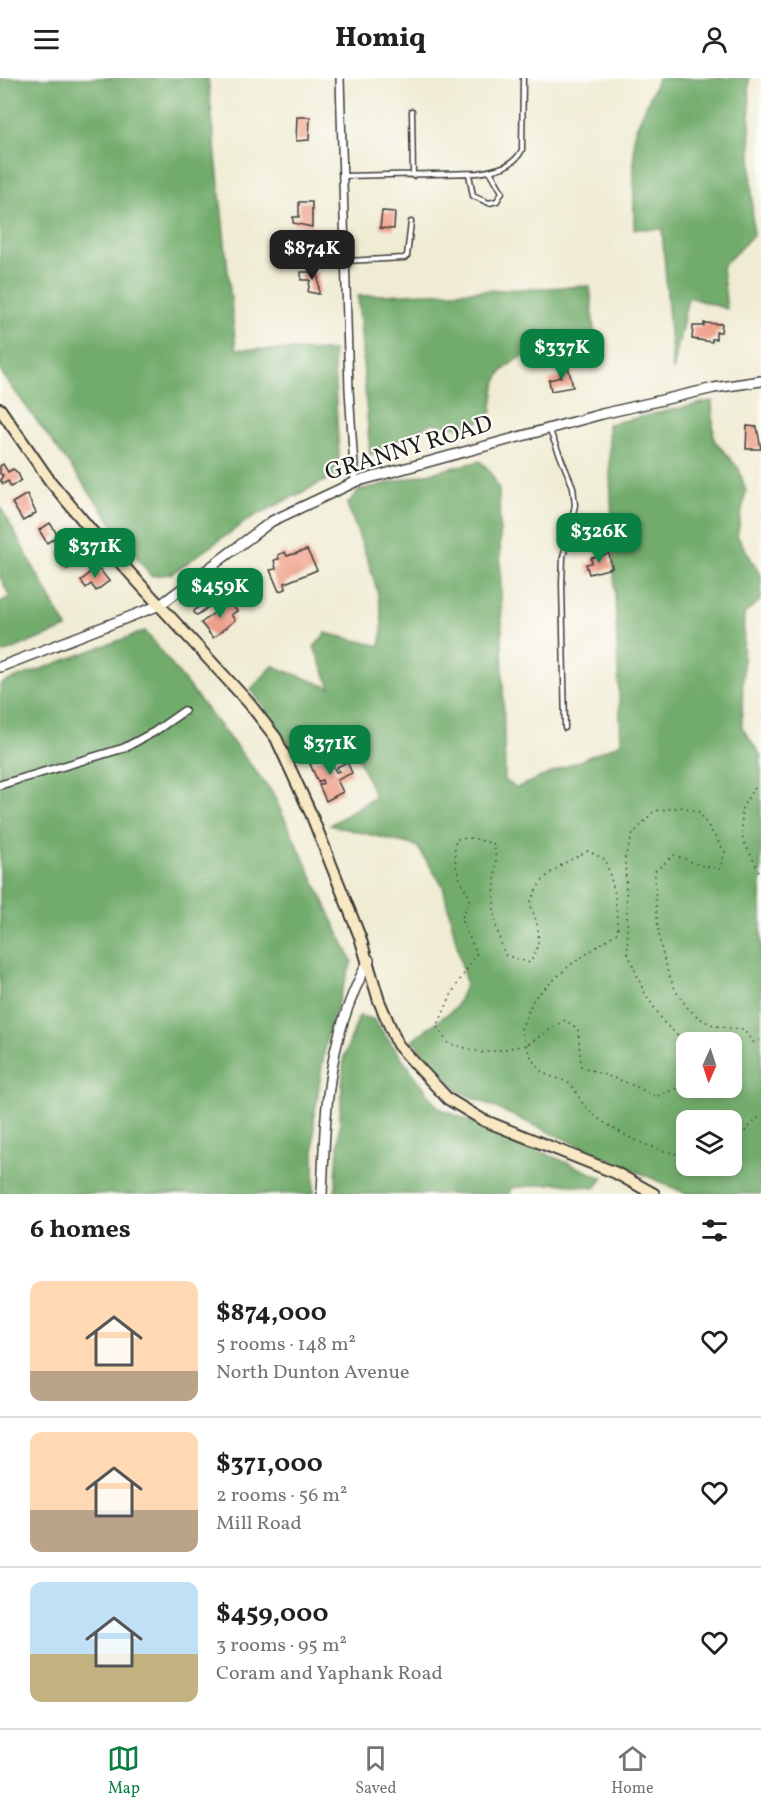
<!DOCTYPE html>
<meta charset="utf-8">
<style>
:root{--surface:#fff;--page:#f6f6f6;--text:#202124;--muted:#757577;--line:#e0e0e0;--accent:#0b8043}
body{margin:0;font-family:Vollkorn,serif;background:var(--page);color:var(--text);height:100vh;display:flex;flex-direction:column;font-size:22px;white-space:nowrap}
*{box-sizing:border-box;margin:0}
p{font-size:20px;color:var(--muted)}
.icon{flex:none;width:33px;height:33px;fill:none;stroke:currentColor;stroke-width:2;stroke-linecap:round;stroke-linejoin:round}
.map{position:relative;height:1116px;overflow:hidden}
.drawer{display:flex;flex-direction:column;background:var(--surface);flex:1}
.drawer>*{flex:none}
.needle{width:39px;rotate:183deg}
.tools{position:absolute;left:676px;top:954px;display:grid;gap:12px}
.tools a{display:grid;place-items:center;width:66px;height:66px;border-radius:12px;background:var(--surface);box-shadow:0 3px 9px #0003;font-size:30px}
.price{position:absolute;translate:-50% -51px;padding:0 14px;border-radius:12px;background:var(--accent);color:#fff;font-size:20px;line-height:39px;filter:drop-shadow(0 2px 3px #0008)}
.price::after{content:'';position:absolute;left:50%;top:36px;width:18px;height:14px;margin-left:-9px;background:inherit;clip-path:polygon(0 0,100% 0,50% 100%)}
.price.on{background:#222;color:#fff}
ul{padding:0;list-style:none}
li{display:flex;align-items:center;gap:18px;height:150px;padding:0 30px}
li+li{border-top:2px solid var(--line)}
li span{display:grid;place-items:center;flex:none;width:168px;height:120px;border-radius:12px;color:#555}
li>.icon{margin-inline-start:auto}
span .icon{width:72px;height:72px;fill:#fffc;stroke-width:1}
li b{font-size:26px}
h2{display:flex;justify-content:space-between;align-items:center;height:72px;padding:0 30px;font-size:26px}
header{display:flex;justify-content:space-between;align-items:center;height:78px;padding:0 30px;background:var(--surface);font-size:27px;font-weight:800}
.dock{display:flex;justify-content:space-around;align-items:center;height:84px;border-top:2px solid var(--line);background:var(--surface);font-size:16px;color:var(--muted)}
.dock a{display:grid;justify-items:center;gap:3px}
.dock .on{color:var(--accent)}
.map>svg:first-child{display:block}
</style>
<header><svg class="icon" aria-label="menu" viewBox="0 0 24 24"><path d="M4 6h16M4 12h16M4 18h16"/></svg>Homiq<svg class="icon" aria-label="person" viewBox="0 0 24 24"><circle cx="12" cy="8" r="4"/><path d="M4 21q1-7 8-7t8 7"/></svg></header>
<div class="map">
<svg width="761" height="1116" viewBox="0 0 761 1116">
<rect width="100%" height="100%" fill="#fdfcf7"/>
<filter id="ink" filterUnits="userSpaceOnUse"><feTurbulence type="fractalNoise" baseFrequency=".0167" numOctaves="2"/><feDisplacementMap in="SourceGraphic" scale="12" xChannelSelector="R" yChannelSelector="G"/><feConvolveMatrix kernelMatrix="1 2 1 2 8 2 1 2 1" color-interpolation-filters="sRGB"/></filter>
<filter id="wash" filterUnits="userSpaceOnUse"><feTurbulence type="fractalNoise" baseFrequency=".008" numOctaves="4" result="noise"/><feDisplacementMap in="SourceGraphic" scale="24" xChannelSelector="R" yChannelSelector="G"/><feGaussianBlur stdDeviation="1.35" result="paint"/><feColorMatrix in="noise" values="0 0 0 0 0 0 0 0 0 0 0 0 0 0 0 0 0 1.4 0 .05"/><feComposite in="paint" operator="in"/></filter>
<g filter="url(#wash)">
<rect width="100%" height="100%" fill="#f0ecd4"/>
<!-- forest -->
<path fill="#72ac6c" stroke="#476444" stroke-width="1.5" fill-rule="evenodd" d="M0,0H208L236,271L333,273L340,395L251,440L171,496L151,498L0,293Z
M658,0H749L753,157L722,189L727,231L688,219L673,293L662,151H634V55Z
M590,208L595,263C567,267 512,272 498,300C493,310 493,326 491,337L466,350L432,345L370,377L358,218Z
M712,323L714,362L739,391L746,413L737,458L761,497V522L744,536L742,649L761,678V1116H687L458,1013L412,962L455,930L466,906L443,808L417,768L330,747L375,719L356,675L297,678L251,611L273,588L331,610L314,569L326,555L380,568C390,527 361,466 347,426L360,412L480,383L491,394L499,412L505,702L516,710L621,665L608,346ZM687,964H732V1010H687ZM687,1042H732V1088H687Z
M0,428L67,550L0,576V524L10,519L0,499Z
M145,553L272,714L352,883L327,957L314,1040V1116H0V606Z
M359,938L373,941L439,1030L603,1100L595,1110L556,1105L510,1110V1116H335L344,979Z"/>
<g id="blocks">
<!-- building -->
<path fill="#ef9e89" d="M297,39H310L309,62L296,63Z
M299,124H312V149L293,145V139H299Z
M382,133L395,134L394,151L380,150Z
M301,194H318L319,216L308,214L310,202H301Z
M704,245L722,246L721,254H716V261H712V264L692,261L693,248H704Z
M568,288L573,309L551,313L549,302L561,299L559,290Z
M747,348L757,349L761,371H746Z
M3,386L8,394L13,391L18,395L21,402L11,409L8,403L3,406L0,402L3,397L0,396V388Z
M27,416L36,435L23,443L12,425Z
M50,445L58,458L47,465L39,452Z
M72,468L81,484L67,491L58,474Z
M307,472L317,492L285,505L286,511L279,513L270,492L276,491L274,482L279,481L278,477L285,474L287,478Z
M609,476L612,490L589,496L586,486L592,485L591,480Z
M95,489H98L109,503L96,513L91,506L86,510L81,503Z
M226,520L237,533L231,537L235,542L213,560L201,545L224,527L221,524Z
M328,677L336,694L339,693L337,689L347,684L352,695L337,702L343,714L326,723L319,707L323,705L322,702L318,704L310,686Z"/>
</g>
</g>
<g filter="url(#ink)">
<use href="#blocks" fill-opacity="0" stroke="#3c3b38" stroke-width="1.5"/>
<g fill="none" stroke-linecap="round" stroke-linejoin="round">
<defs>
<path id="service" d="M412,33L413,98
M469,96L473,118L489,125L497,123L502,114L490,93
M344,98L478,95C495,92 514,89 522,72L523,0
M346,183L404,180L407,178L411,144
M549,351L573,409L575,427L563,479L562,505L565,650
M197,534L228,511L213,489"/>
<path id="minor" d="M340,0L349,312L355,404
M0,707L124,670L154,654L184,633"/>
<path id="tertiary" d="M0,589L160,527L272,443L355,404L602,336L714,310L761,303
M322,1116C326,1028 326,962 369,882"/>
<path id="secondary" d="M0,331L50,403L96,458L249,625L276,660L311,736L360,859L379,923L398,967L448,1021L483,1042L616,1095L654,1116"/>
</defs>
<!-- service casing -->
<use href="#service" stroke="#3c3b38" stroke-width="7"/>
<!-- minor casing -->
<use href="#minor" stroke="#3c3b38" stroke-width="10"/>
<!-- tertiary casing -->
<use href="#tertiary" stroke="#3c3b38" stroke-width="12"/>
<!-- secondary casing -->
<use href="#secondary" stroke="#3c3b38" stroke-width="14"/>
<!-- path -->
<path stroke="#3c3b38" stroke-width="1.5" stroke-dasharray="1.5 4.5" stroke-linecap="butt" d="M761,709L753,711L741,732L743,762L761,797
M687,965L665,946L644,914L628,875L625,779L633,756L654,733L683,729L699,734L725,774L720,791L700,787L674,777L655,793C655,840 659,925 711,946C720,950 733,950 743,951L753,964L761,961
M687,1006L655,1019C633,1004 606,999 581,988L578,951L565,942L526,967L484,975L448,965L437,949L453,913L477,875L461,842L470,820C458,800 452,784 456,761L472,760L494,766C498,786 494,805 494,827C494,845 499,860 505,877L530,885C543,863 539,848 530,826C541,795 560,787 588,773L606,782L615,816L618,854L569,888L534,920L521,951C526,967 530,984 544,995C551,1000 562,1000 570,1006C576,1011 579,1022 585,1028C603,1050 658,1076 687,1077
M732,1066L761,1037"/>
<!-- service -->
<use href="#service" stroke="#fff" stroke-width="4"/>
<!-- minor -->
<use href="#minor" stroke="#fff" stroke-width="7"/>
<!-- tertiary -->
<use href="#tertiary" stroke="#fff" stroke-width="9"/>
<!-- secondary -->
<use href="#secondary" stroke="#f8e8c3" stroke-width="10"/>
</g>
</g>
<g text-anchor="middle" dominant-baseline="central" stroke-width="4.5" stroke-linejoin="round" paint-order="stroke">
<!-- street labels -->
<g font-size="24" fill="#1c1c1c" stroke="#fdfcf7">
<text transform="translate(409 371) rotate(-17)">GRANNY ROAD</text>
</g>
</g>
</svg>
<div class="tools">
<a><svg class="needle" viewBox="-14 -14 28 28"><path d="M0-13l5 13h-10z" fill="#e53935"/><path d="M0 13l5-13h-10z" fill="#757577"/></svg></a>
<a><svg class="icon" aria-label="layers" viewBox="0 0 24 24"><path d="M12 4l9 5-9 5-9-5zM3 14l9 5 9-5"/></svg></a>
</div>
<b class="price on" style="left:312px;top:203px">$874K</b>
<b class="price" style="left:562px;top:302px">$337K</b>
<b class="price" style="left:599px;top:486px">$326K</b>
<b class="price" style="left:95px;top:501px">$371K</b>
<b class="price" style="left:220px;top:541px">$459K</b>
<b class="price" style="left:330px;top:698px">$371K</b>
</div>
<section class="drawer">
<h2>6 homes<svg class="icon" aria-label="filters" viewBox="0 0 24 24"><path d="M4 7h16M4 17h16"/><circle cx="9" cy="7" r="2"/><circle cx="15" cy="17" r="2"/></svg></h2>
<ul>
<li><span style="background:linear-gradient(#ffd9b3 75%,#b9a48a 0)"><svg class="icon" aria-label="home" viewBox="0 0 24 24"><path d="M3 11l9-7 9 7M6 9v11h12V9"/></svg></span><div><b>$874,000</b><p>5 rooms · 148 m²</p><p>North Dunton Avenue</p></div><svg class="icon" aria-label="heart" viewBox="0 0 24 24"><path d="M12 20l-8-8c-3-5 5-10 8-4 3-6 11-1 8 4z"/></svg></li>
<li><span style="background:linear-gradient(#ffd9b3 65%,#b9a48a 0)"><svg class="icon" aria-label="home" viewBox="0 0 24 24"><path d="M3 11l9-7 9 7M6 9v11h12V9"/></svg></span><div><b>$371,000</b><p>2 rooms · 56 m²</p><p>Mill Road</p></div><svg class="icon" aria-label="heart" viewBox="0 0 24 24"><path d="M12 20l-8-8c-3-5 5-10 8-4 3-6 11-1 8 4z"/></svg></li>
<li><span style="background:linear-gradient(#bfe0f5 60%,#c2b280 0)"><svg class="icon" aria-label="home" viewBox="0 0 24 24"><path d="M3 11l9-7 9 7M6 9v11h12V9"/></svg></span><div><b>$459,000</b><p>3 rooms · 95 m²</p><p>Coram and Yaphank Road</p></div><svg class="icon" aria-label="heart" viewBox="0 0 24 24"><path d="M12 20l-8-8c-3-5 5-10 8-4 3-6 11-1 8 4z"/></svg></li>
</ul>
</section>
<nav class="dock">
<a class="on"><svg class="icon" aria-label="map" viewBox="0 0 24 24"><path d="M3 6l6-2 6 2 6-2v14l-6 2-6-2-6 2zM9 4v14M15 6v14"/></svg>Map</a>
<a><svg class="icon" aria-label="saved" viewBox="0 0 24 24"><path d="M7 4h10v16l-5-4-5 4z"/></svg>Saved</a>
<a><svg class="icon" aria-label="home" viewBox="0 0 24 24"><path d="M3 11l9-7 9 7M6 9v11h12V9"/></svg>Home</a>
</nav>
